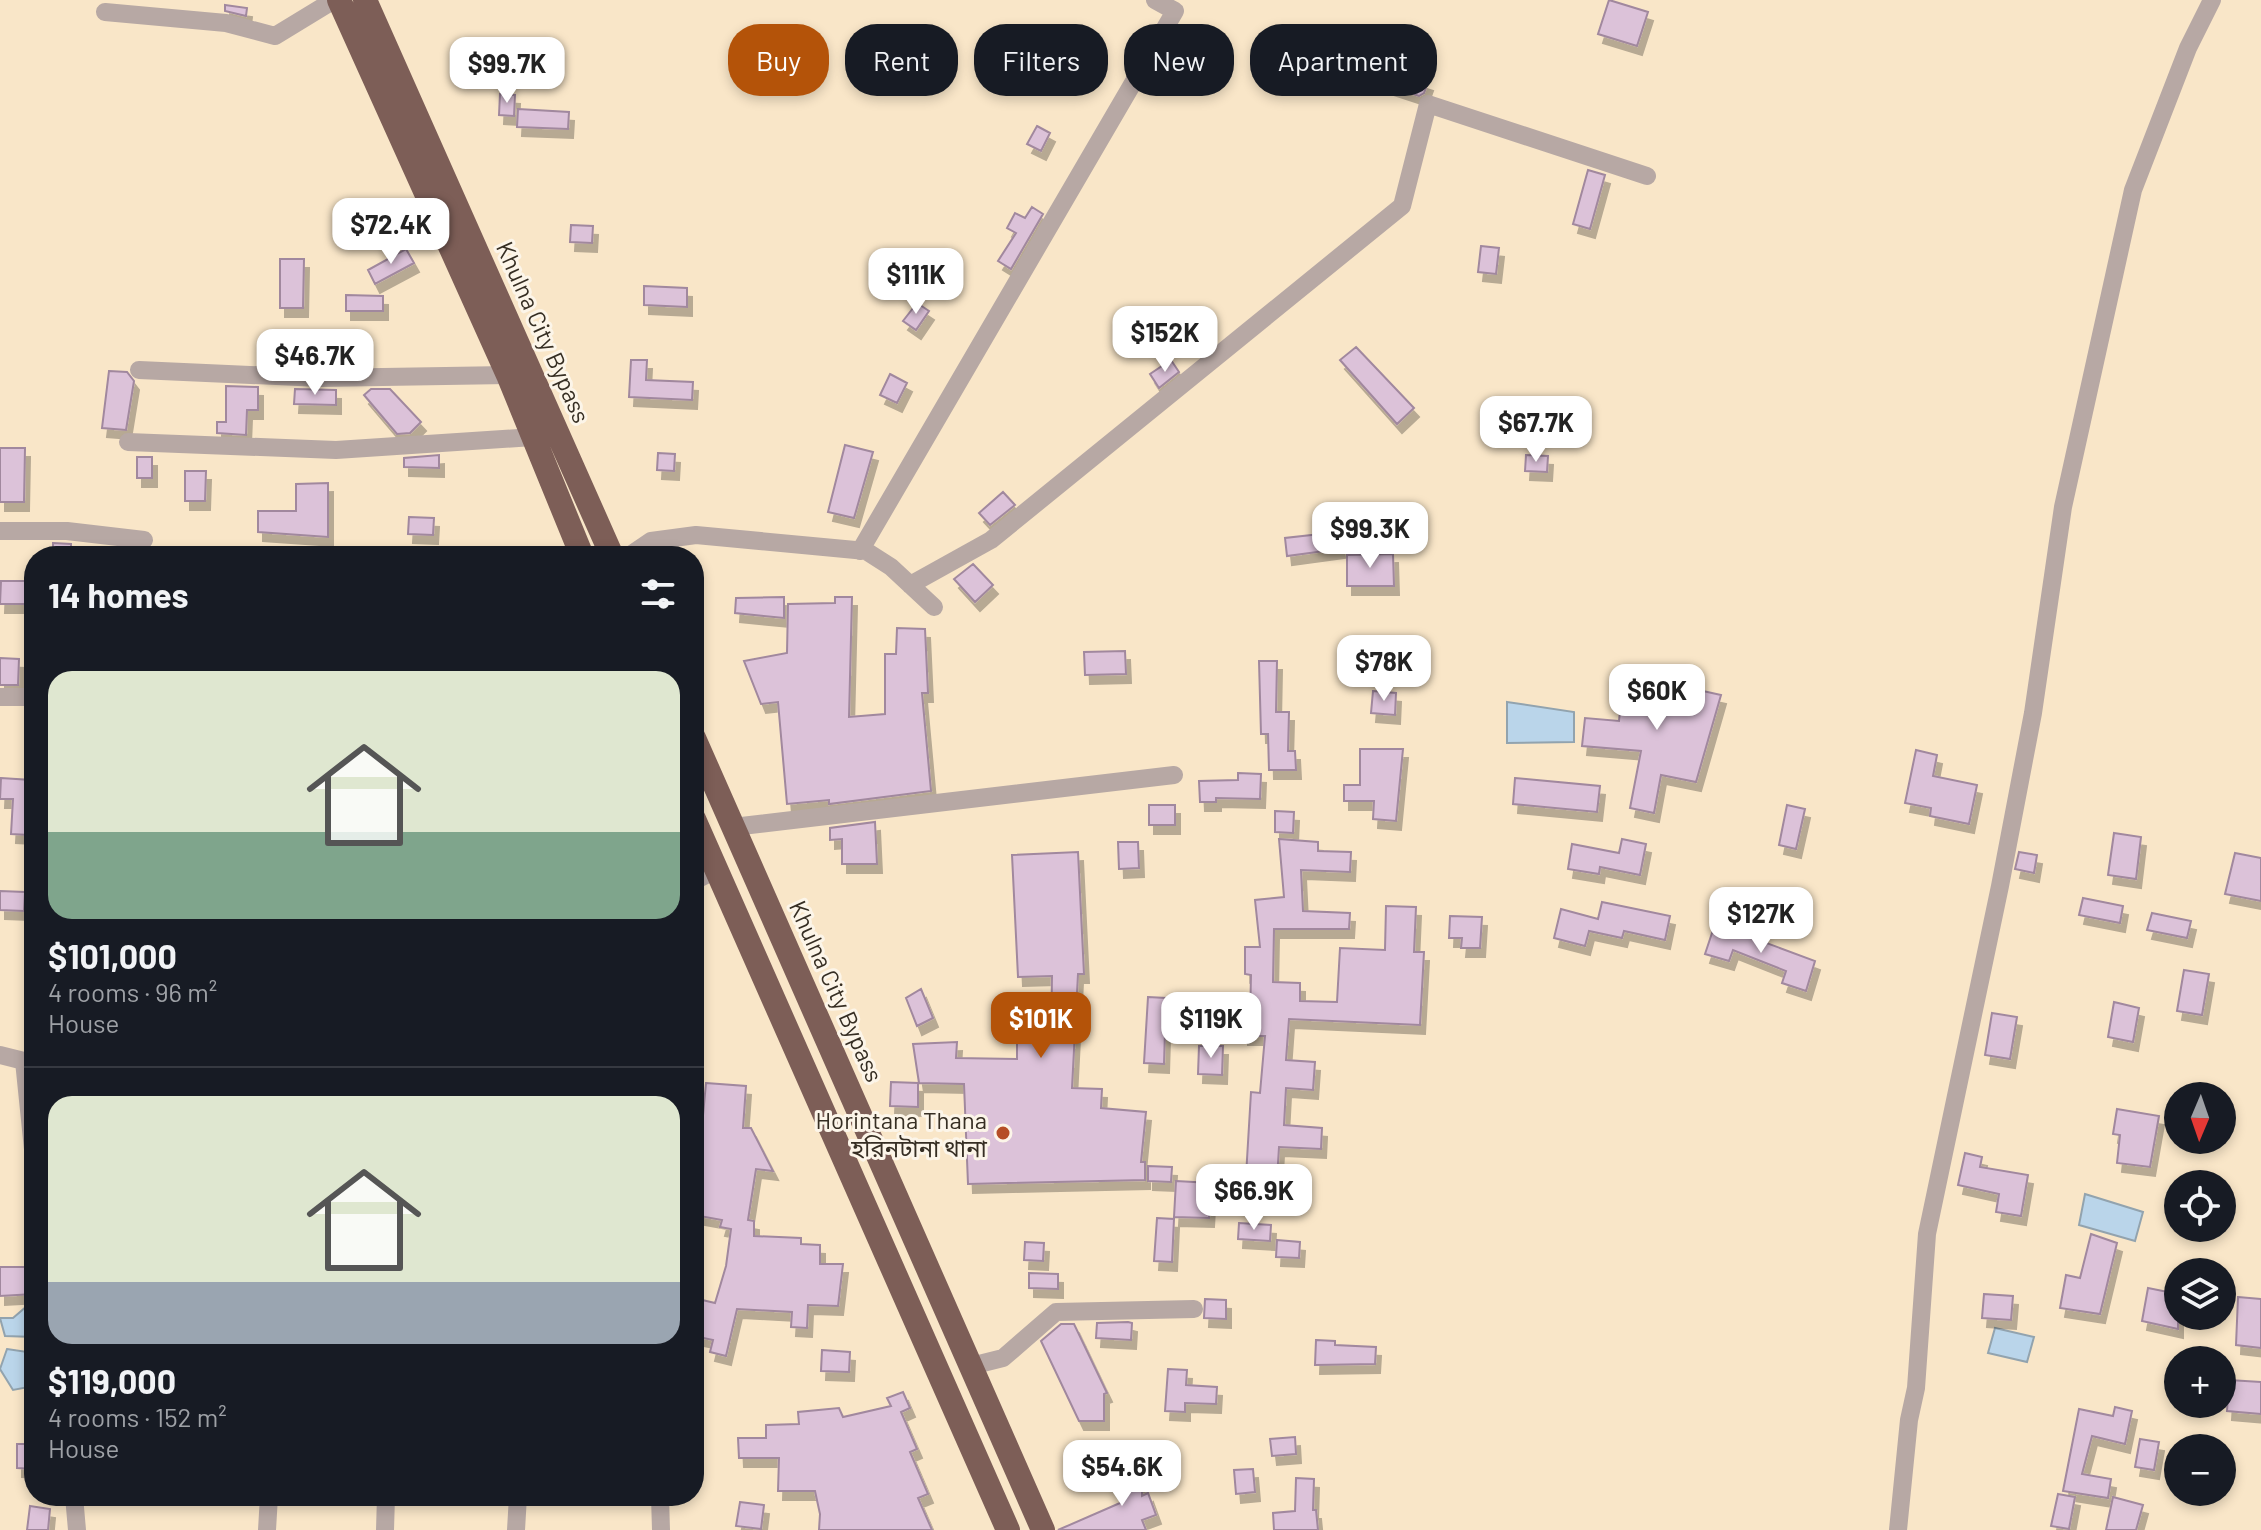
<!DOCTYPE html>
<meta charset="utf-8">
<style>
:root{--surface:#171b24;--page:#242831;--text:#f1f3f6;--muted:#9ea1a6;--line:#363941;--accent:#b45309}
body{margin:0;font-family:Barlow,"Noto Sans Bengali",sans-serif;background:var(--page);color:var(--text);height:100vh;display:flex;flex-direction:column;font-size:30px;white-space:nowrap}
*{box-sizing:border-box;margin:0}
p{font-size:26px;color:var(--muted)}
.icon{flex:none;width:44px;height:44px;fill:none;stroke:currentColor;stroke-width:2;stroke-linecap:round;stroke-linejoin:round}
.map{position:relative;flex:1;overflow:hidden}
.details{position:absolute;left:24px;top:546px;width:680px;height:960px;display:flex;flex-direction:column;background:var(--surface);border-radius:32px;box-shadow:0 4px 12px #0003}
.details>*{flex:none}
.guide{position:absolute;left:728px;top:24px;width:760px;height:72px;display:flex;gap:16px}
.needle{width:52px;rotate:182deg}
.buttons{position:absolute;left:2164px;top:1082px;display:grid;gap:16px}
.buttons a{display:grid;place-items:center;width:72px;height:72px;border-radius:50%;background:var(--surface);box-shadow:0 4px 12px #0003;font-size:40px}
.price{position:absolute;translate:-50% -68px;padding:0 18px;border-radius:16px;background:#fff;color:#222;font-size:26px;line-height:52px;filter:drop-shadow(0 2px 4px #0008)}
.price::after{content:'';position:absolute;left:50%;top:48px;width:24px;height:18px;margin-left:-12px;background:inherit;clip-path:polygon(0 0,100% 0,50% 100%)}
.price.selected{background:var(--accent);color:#fff}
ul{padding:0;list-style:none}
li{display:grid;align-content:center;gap:16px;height:424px;padding:0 24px}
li+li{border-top:2px solid var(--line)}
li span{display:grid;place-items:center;height:248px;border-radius:24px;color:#555}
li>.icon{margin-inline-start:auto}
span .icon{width:144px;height:144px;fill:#fffc;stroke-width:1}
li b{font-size:34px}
h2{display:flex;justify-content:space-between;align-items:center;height:96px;padding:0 24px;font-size:34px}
.tag{padding:0 28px;border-radius:32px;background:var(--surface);box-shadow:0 4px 12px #0003;font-size:28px;line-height:72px}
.tag.selected{background:var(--accent);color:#fff}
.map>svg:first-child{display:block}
</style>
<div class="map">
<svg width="2261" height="1530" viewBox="0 0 2261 1530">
<defs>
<filter id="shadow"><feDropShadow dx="5" dy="9" stdDeviation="0" flood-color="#0004"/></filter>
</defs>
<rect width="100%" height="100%" fill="#f9e6c8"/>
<!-- water -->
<path fill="#bad5ea" stroke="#92a3ae" stroke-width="2" d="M1507,702L1574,712V742L1507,743Z
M2085,1194L2143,1212L2135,1241L2079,1225Z
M27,1306L34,1310V1337L5,1336L0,1318H13Z
M1995,1328L2034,1337L2027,1362L1988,1353Z
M7,1349L34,1353V1386L13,1390L0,1369Z"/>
<!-- building -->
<path fill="#dcc2d9" stroke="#a1889e" stroke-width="2" filter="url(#shadow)" d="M1609,0L1648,12L1637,46L1598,34Z
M225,5L247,8L246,16L225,11Z
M1393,71L1428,82L1424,93L1419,96L1389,86Z
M500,94L515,95L514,116L499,115Z
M518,109L569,112L568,129L517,127Z
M1037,126L1050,133L1041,151L1027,144Z
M1588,170L1605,175L1590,229L1573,224Z
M1032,207L1043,214L1011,269L998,261L1016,233L1007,228L1015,213L1025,218Z
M571,225L593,226L592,243L570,242Z
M1481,246L1499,248L1496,274L1478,272Z
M406,249L414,263L375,284L368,270Z
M280,259H304L303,308H280Z
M644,286L687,288V307L644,305Z
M346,295L383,296V311H346Z
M917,303L929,311L916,330L903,321Z
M1356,347L1414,408L1397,424L1340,360Z
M631,360H647L646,380L693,382L692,400L629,397Z
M1171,360L1179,372L1159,388L1150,374Z
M109,371L127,372L134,381L126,430L102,428Z
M890,374L907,383L897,403L880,395Z
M226,386L258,387V410H247L246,435L217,433V422H226Z
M295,389L336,390V405L294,404Z
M371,389H390L421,422L410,433L397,434L364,395Z
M845,445L873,452L854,518L828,512Z
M0,448H25L24,502H0Z
M658,453L675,454L674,471L657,470Z
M439,455V468L404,467V458Z
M1526,455L1548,456L1547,472L1525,471Z
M137,457H152V478H137Z
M185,471H206L205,501H185Z
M328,483V537L258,532V511H296V484Z
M1003,492L1015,505L990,525L979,513Z
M409,517L434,518L433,535L408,534Z
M1338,532L1340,549L1287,556L1285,538Z
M53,543L71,544V556H53Z
M1393,554L1394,586H1347V555Z
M973,564L993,585L975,602L954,579Z
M1,581H28L27,604H0Z
M784,597V618L735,613L736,598Z
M835,597H852L849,717L885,714V654H896L897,628L925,629L928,693H922L931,791L829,804V800L787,804L778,702L761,704L744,661L787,653L788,604L835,603Z
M1125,651L1126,674L1085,675L1084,652Z
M0,658L19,659L18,685H0Z
M1259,661H1277L1276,712H1289L1288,751H1295L1296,770H1269L1268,734H1261Z
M1624,670L1659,675L1658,681L1721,695L1696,782L1661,775L1654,813L1630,808L1641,751L1582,746L1585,718L1619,721Z
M1373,691L1396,693L1395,715L1371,713Z
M1360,749H1403L1396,821L1373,819L1374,801H1344V785H1360Z
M1916,750L1937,755L1933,776L1977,785L1969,824L1930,816L1931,808L1905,803Z
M1238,773L1261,774L1260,799L1216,798V802H1200L1199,781L1238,780Z
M1,778L31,780L29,835L11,834L13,799H0Z
M1515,778L1600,786L1597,812L1513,804Z
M1149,805H1175V825H1149Z
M1787,805L1805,809L1796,849L1779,845Z
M1275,811L1294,812L1293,833L1275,832Z
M875,822L877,864H842V839L830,840V828Z
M2114,833L2141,837L2136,879L2108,875Z
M1279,839L1318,842V851L1351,852L1350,872L1301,870L1303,911L1350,913L1349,929H1274L1273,982L1300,983V1001L1337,1002L1340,948L1385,950L1386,906L1416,907L1414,952H1424L1420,1025L1289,1019L1286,1060L1315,1062L1313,1090L1286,1088L1284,1125L1322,1128L1321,1149L1279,1147L1276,1195L1245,1193L1251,1092L1260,1093L1265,1036H1243L1244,1019H1250L1251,975L1245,974V947H1260L1255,900L1284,897Z
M1622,839L1646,844L1640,875L1600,867L1599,874L1568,869L1572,844L1619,853Z
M1118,842H1138L1139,868L1119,869Z
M1078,852L1084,974H1078L1072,1088L1102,1089L1101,1108L1146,1112L1141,1162H1145V1180L968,1184L964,1084L919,1083L913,1044L957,1042L956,1058L1017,1059V1038L1051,1039L1052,976L1018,977L1012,855Z
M2019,852L2037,855L2034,873L2015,869Z
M2235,853L2261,858V901L2225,894Z
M0,891L25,892L24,911L0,910Z
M2083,898L2123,906L2120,923L2079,915Z
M1602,902L1670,916L1665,940L1624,931L1622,938L1589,931L1585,946L1554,938L1561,909L1598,919Z
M2152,913L2191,921L2187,938L2147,930Z
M1450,916L1482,917L1480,948H1461L1462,938H1449Z
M1715,924L1815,961L1806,991L1782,983L1786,971L1733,950L1729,961L1705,954Z
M2184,970L2209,974L2202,1015L2177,1011Z
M921,989L933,1018L917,1026L906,998Z
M1148,997L1166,998L1164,1064L1144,1063Z
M2114,1002L2139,1008L2133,1042L2108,1037Z
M1992,1013L2017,1017L2010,1059L1985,1055Z
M1199,1046H1223L1222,1075L1198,1074Z
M891,1082L918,1083V1107L890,1106Z
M706,1083L746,1086L743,1128H751L773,1171L756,1169L748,1220L754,1221V1236L801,1238V1244L820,1245V1264H843L838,1306L808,1305L807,1328L791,1327L792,1312L737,1309L726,1356L710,1352L713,1340L694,1336V1298L715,1303L726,1266L731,1229L720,1227L722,1220L694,1215L696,1125L702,1126Z
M2117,1109L2159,1116L2150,1167L2117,1163L2120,1135L2113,1134Z
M1965,1153L1982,1157L1980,1167L2028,1175L2021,1216L1996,1212L1999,1194L1958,1185Z
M1148,1166L1172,1167L1171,1182L1148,1181Z
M1176,1181L1211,1183L1209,1218L1174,1217Z
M1157,1218L1174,1219L1172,1262L1154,1261Z
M1239,1223L1271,1225L1270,1241L1238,1239Z
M2091,1234L2117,1243L2100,1314L2060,1308L2066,1275L2080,1278Z
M1277,1240L1300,1242L1299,1258L1276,1257Z
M1025,1242L1044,1243L1043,1261L1024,1260Z
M0,1267H34V1294L0,1296Z
M1029,1273L1058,1274V1289L1029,1288Z
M2148,1288L2178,1294V1329L2142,1321Z
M1984,1294L2013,1296L2011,1320L1982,1318Z
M2238,1297L2261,1299V1348L2236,1345Z
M1205,1299L1226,1300V1319L1204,1318Z
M1128,1322L1132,1323L1131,1340L1096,1338L1097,1323Z
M1061,1324H1074L1107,1393L1104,1394V1421H1079L1041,1341Z
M1316,1340L1335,1341V1345L1376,1347L1375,1364L1315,1365Z
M822,1350L850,1352L849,1372L821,1371Z
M1168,1369L1187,1370L1186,1385L1217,1387L1216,1404L1185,1403V1412L1165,1411Z
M2229,1380L2261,1382V1414L2227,1411Z
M903,1392L910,1408L901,1412L917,1449L910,1452L928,1494L918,1498L932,1530H819L820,1514L815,1491H778L779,1458H739L738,1438H766V1425L799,1424L798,1412L839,1408L843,1417L891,1406L887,1398Z
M2115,1407L2132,1411L2125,1444L2092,1436L2082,1474L2111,1479L2108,1498L2063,1491L2079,1409L2113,1416Z
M1295,1437L1296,1454L1272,1456L1270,1439Z
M2140,1439L2159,1442L2154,1470L2135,1467Z
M17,1444H34V1469L17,1468Z
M1120,1468H1142V1496L1148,1493L1156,1515L1142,1520L1146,1530H1058L1120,1503Z
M1253,1469L1255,1492L1236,1494L1234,1470Z
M1296,1478L1314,1479L1313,1510H1316L1318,1530H1274L1273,1513L1295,1511Z
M2058,1494L2075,1497L2069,1529L2051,1526Z
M2113,1497L2143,1505L2136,1530H2106Z
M740,1502L764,1505L761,1529L736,1526Z
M30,1506L50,1509L48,1530H27Z"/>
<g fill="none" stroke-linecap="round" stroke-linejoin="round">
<!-- street -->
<path stroke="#b7a8a4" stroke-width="18" d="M105,12L226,23L275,36L334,0
M139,370L320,378L508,375
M128,442L336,450L533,437
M0,531H67L144,540
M860,551L1175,11L1155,0
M629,556L651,541L696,535L866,551L891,567L934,607
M910,585L991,540L1402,206L1428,104L1647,176
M0,697H34
M733,827L1174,775
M694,881L716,870
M0,1055L24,1061L34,1059
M24,1061L34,1159
M971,1366L1003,1358L1056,1312L1194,1309
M74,1496L77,1530
M660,1496L661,1530
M267,1530L269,1496
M385,1530L386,1496
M516,1530L518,1496
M1898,1530L1909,1420L1916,1388L1927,1234L2000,886L2033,713L2063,507L2133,190L2188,48L2212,0"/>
<!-- highway -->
<path stroke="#7d5e57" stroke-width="24" d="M339,0L508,375L582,556
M365,0L612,556
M694,738L1043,1530
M694,819L1008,1530"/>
</g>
<!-- markers -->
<circle fill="#b54e26" stroke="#fcf5e9" stroke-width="3" cx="1003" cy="1133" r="8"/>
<g text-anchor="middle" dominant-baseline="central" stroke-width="6" stroke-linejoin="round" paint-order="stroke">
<!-- street labels -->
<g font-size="24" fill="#362e23" stroke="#fcf5e9">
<text transform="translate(544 332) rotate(66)">Khulna City Bypass</text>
<text transform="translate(837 991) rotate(66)">Khulna City Bypass</text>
</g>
<!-- poi labels -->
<g font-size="24" fill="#362e23" stroke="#fcf5e9" text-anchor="end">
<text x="987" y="1119">Horintana Thana<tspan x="987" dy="28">হরিনটানা থানা</tspan></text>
</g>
</g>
</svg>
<div class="buttons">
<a><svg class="needle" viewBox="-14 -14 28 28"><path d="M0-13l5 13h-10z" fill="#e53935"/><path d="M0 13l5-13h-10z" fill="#9ea1a6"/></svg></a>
<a><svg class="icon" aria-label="locate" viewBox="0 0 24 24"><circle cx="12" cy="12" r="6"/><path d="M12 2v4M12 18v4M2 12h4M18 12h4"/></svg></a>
<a><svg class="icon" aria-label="layers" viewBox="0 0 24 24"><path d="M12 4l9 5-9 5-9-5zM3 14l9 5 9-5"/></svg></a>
<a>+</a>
<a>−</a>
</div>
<b class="price" style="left:507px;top:105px">$99.7K</b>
<b class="price" style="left:391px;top:266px">$72.4K</b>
<b class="price" style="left:916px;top:316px">$111K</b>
<b class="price" style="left:1165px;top:374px">$152K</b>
<b class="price" style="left:315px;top:397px">$46.7K</b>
<b class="price" style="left:1536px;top:464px">$67.7K</b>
<b class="price" style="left:1370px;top:570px">$99.3K</b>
<b class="price" style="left:1384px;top:703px">$78K</b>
<b class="price" style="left:1657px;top:732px">$60K</b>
<b class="price" style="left:1761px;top:955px">$127K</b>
<b class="price selected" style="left:1041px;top:1060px">$101K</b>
<b class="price" style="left:1211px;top:1060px">$119K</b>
<b class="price" style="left:1254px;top:1232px">$66.9K</b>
<b class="price" style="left:1122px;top:1508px">$54.6K</b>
<div class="guide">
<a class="tag selected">Buy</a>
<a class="tag">Rent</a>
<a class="tag">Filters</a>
<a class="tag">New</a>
<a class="tag">Apartment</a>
</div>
<section class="details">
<h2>14 homes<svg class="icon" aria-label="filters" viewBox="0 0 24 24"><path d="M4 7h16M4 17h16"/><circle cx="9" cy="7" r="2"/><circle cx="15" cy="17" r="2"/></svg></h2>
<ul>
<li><span style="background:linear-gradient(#dfe7d0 65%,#7fa58c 0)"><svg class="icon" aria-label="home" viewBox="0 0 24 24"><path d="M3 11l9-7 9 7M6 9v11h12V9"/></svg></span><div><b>$101,000</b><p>4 rooms · 96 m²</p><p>House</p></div></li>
<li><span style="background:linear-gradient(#dfe7d0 75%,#9aa5b1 0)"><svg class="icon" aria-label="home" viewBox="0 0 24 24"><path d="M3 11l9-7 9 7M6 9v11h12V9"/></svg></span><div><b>$119,000</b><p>4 rooms · 152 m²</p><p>House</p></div></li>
</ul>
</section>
</div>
